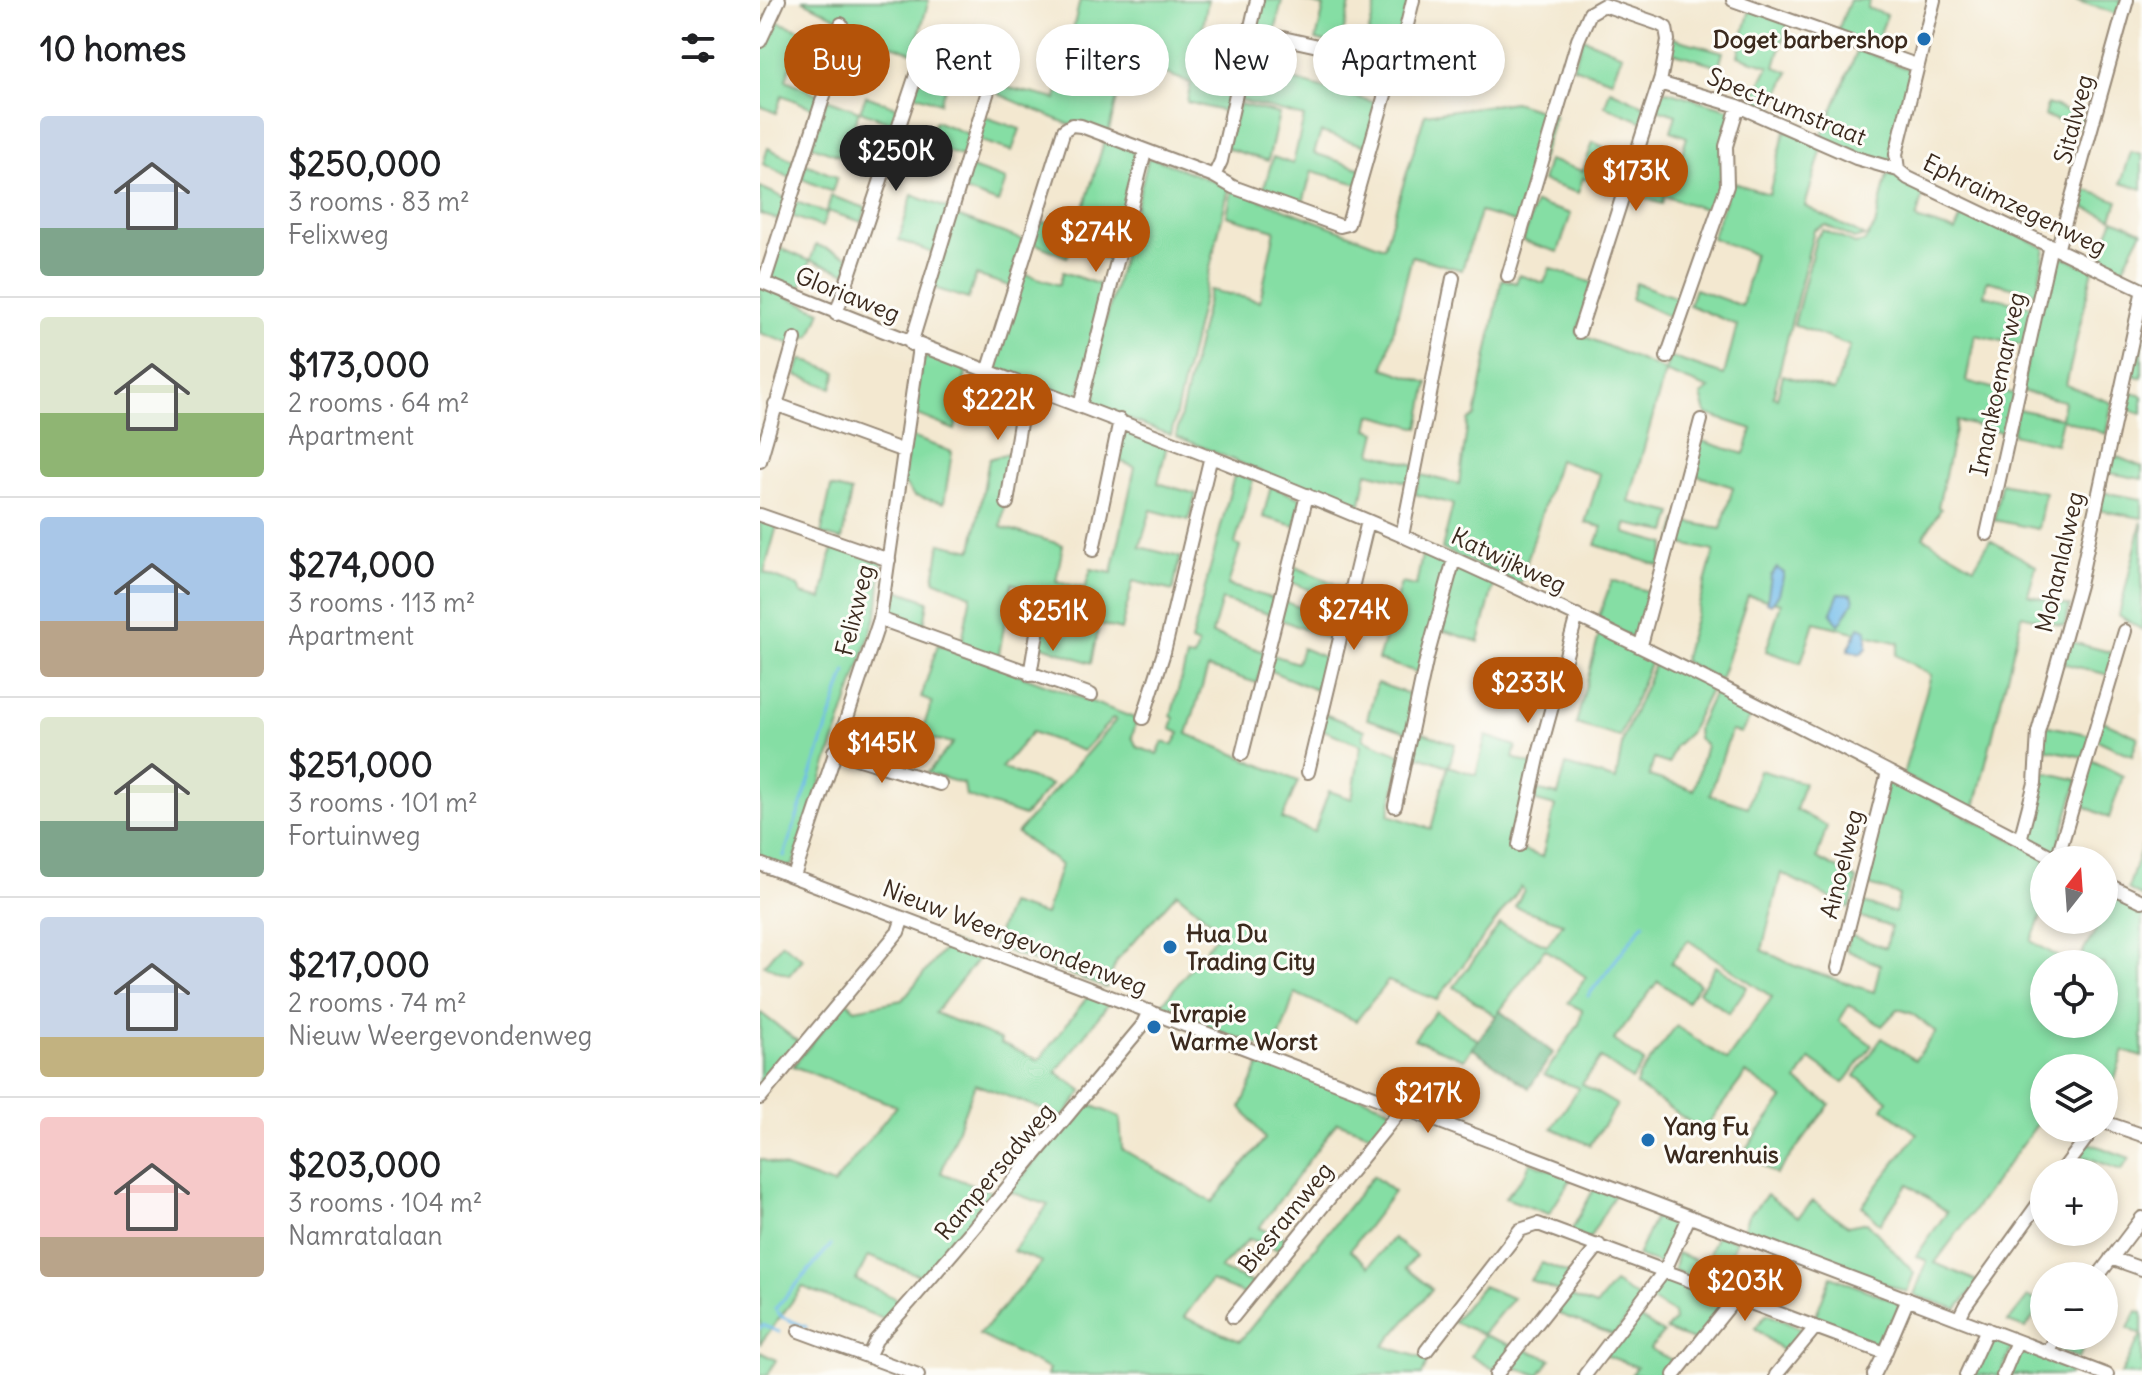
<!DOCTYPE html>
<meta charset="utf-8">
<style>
:root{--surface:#fff;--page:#f2f2f2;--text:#202124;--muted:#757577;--line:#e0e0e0;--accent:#b45309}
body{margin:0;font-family:Delius,sans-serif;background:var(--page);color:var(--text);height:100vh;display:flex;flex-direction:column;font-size:30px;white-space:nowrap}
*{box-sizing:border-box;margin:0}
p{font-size:26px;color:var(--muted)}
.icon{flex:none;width:44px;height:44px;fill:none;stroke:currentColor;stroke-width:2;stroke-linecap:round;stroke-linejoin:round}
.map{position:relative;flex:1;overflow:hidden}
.details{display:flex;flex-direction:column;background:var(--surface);width:760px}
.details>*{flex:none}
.banner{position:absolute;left:24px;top:24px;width:760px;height:72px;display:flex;gap:16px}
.needle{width:52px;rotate:17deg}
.controls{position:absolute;left:1270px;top:846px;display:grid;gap:16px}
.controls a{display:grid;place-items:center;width:88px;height:88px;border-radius:50%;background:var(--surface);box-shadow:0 4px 12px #0003;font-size:40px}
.price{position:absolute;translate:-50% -68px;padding:0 18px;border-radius:28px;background:var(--accent);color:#fff;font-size:26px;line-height:52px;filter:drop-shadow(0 2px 4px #0008)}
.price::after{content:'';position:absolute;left:50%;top:48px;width:24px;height:18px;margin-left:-12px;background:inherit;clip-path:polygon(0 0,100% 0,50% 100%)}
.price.selected{background:#222;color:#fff}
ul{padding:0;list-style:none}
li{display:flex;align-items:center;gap:24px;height:200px;padding:0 40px}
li+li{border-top:2px solid var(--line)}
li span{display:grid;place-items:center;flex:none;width:224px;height:160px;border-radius:8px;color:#555}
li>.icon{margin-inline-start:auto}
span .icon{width:96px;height:96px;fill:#fffc;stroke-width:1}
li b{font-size:34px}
h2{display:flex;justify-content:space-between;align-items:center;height:96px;padding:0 40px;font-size:34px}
.chip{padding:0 28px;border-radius:36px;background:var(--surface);box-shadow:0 4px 12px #0003;font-size:28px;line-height:72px}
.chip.selected{background:var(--accent);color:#fff}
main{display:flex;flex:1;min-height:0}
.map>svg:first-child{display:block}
</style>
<main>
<section class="details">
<h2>10 homes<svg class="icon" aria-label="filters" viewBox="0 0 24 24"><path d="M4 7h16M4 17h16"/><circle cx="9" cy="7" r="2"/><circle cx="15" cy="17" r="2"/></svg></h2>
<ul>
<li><span style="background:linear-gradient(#c9d6e8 70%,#7fa58c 0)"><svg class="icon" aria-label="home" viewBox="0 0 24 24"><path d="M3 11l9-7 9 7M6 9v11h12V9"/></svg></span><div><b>$250,000</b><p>3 rooms · 83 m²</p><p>Felixweg</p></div></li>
<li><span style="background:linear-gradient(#dfe7d0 60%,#8fb573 0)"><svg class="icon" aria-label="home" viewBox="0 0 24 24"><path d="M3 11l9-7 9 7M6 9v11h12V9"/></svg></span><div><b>$173,000</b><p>2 rooms · 64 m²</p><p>Apartment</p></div></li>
<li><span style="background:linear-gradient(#a9c7e8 65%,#b9a48a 0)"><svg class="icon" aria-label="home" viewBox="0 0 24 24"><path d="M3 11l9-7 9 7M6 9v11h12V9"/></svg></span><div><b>$274,000</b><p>3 rooms · 113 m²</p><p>Apartment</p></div></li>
<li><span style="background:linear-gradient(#dfe7d0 65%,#7fa58c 0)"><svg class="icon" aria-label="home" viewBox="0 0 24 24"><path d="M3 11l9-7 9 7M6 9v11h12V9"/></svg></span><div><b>$251,000</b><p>3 rooms · 101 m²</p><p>Fortuinweg</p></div></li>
<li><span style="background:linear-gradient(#c9d6e8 75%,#c2b280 0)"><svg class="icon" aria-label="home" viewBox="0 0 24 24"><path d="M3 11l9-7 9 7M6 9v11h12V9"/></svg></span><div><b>$217,000</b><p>2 rooms · 74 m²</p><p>Nieuw Weergevondenweg</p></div></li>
<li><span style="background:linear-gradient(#f6c9c9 75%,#b9a48a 0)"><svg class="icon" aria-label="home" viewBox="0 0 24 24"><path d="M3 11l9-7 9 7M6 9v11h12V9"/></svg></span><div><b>$203,000</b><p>3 rooms · 104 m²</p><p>Namratalaan</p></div></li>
</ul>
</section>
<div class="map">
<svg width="1382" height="1375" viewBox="0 0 1382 1375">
<rect width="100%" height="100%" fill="#fdfcf7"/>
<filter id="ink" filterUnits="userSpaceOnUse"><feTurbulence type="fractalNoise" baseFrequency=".0125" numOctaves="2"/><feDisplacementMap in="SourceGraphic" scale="16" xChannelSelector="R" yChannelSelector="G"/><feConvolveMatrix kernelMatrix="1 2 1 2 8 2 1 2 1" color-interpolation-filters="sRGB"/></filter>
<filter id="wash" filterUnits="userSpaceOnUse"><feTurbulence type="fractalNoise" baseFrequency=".006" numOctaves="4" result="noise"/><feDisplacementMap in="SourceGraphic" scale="32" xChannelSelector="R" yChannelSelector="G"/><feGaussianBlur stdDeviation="1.8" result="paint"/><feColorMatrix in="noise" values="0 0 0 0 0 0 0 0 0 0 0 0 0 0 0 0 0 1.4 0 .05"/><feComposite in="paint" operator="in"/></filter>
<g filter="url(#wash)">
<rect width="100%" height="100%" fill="#f3e8d0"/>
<!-- green -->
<path fill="#85dea4" stroke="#608461" stroke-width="2" d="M42,0H169L154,53L121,41L110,75L78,62L80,19Z
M320,0H448L436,62L479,73L470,113L427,102L431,83L367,59L348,134L308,124L238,94L239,90L232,84L296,99Z
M499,0H522L515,33L496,30Z
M540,0H591L580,46L556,40L564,7Z
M617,0H650L632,59L604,51Z
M1090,0H1110L1107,8L1127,15L1114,49L1076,35Z
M1315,0H1361L1360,15Z
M990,9L1028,23L1015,67L1029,72L1009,116L988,107L1009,66L978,56Z
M12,20L41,30L26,80L62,96L57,110L22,95L16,113L0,106V47Z
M823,38L862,54L852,80L813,67Z
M912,38L963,52L959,66L908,51Z
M1098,49L1151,70L1131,159L1125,165L1061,137Z
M485,67L621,104L609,147L561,132L554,153L602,169L598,184L552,171L541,209L502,195L513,157L533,164L544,117L478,100Z
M160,76L186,85L180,103L154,94Z
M850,90L888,107L883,122L845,106Z
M907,91L972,110L967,175L954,212L904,196L902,204L867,192L873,172L912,185L927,137L911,131L916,115L894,108L900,93Z
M106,96L139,108L134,124L100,111Z
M67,99L99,111L93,129L128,140L124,154L87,143L82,157L52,146Z
M754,102L795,115L761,224L720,212L702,270L652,256L624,368L668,383L659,428L611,415L608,429L617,432L612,453L655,465L650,483L607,472L599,513L416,436L450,290L500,301L515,230L467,216L472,189L624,247L665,114Z
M479,104L519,114L508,161L466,148Z
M1287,104L1332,119L1329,130L1284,116Z
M225,117L260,129L252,151L218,140Z
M175,121L211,135L204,157L168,145Z
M1025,130L1063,145L1045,206L1104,236L1094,239L1065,225L1054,230L1013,397L1017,398L1023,375L1074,391L1090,346L1034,325L1056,238L1063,230L1095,244L1104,242L1115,226L1127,175L1134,174L1164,191L1156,219L1195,231L1205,208L1285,248L1277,293L1227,281L1224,295L1274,307L1265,346L1215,335L1206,381L1254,394L1246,433L1197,421L1178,507L1181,509L1163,537L1214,567L1230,540L1276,566L1268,595L1310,606L1304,626L1262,615L1214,811L1143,775L1171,675L1136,655L1139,643L1054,622L1041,663L1006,651L1021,603L988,596L960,680L923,661L954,551L912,542L918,520L961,529L973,487L930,473L939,440L984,454L992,429L946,414L941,395L949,389L905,372L869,502L913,513L907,532L866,524L865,533L906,544L900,566L836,545L842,527L825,523L840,474L798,460L760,584L682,549L693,504L655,494L661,475L699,484L708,421L715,416L742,279L756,283L759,275L784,283L790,268L833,283L817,333L905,371L910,357L964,375L977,325L929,305L935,289L982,306L994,254L952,238L971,182L1009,194Z
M345,139L374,152L379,160L355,262L312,247L307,257L271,242L278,220L316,234Z
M833,142L871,160L860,193L823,178L818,193L782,181L788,160L823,171Z
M8,148L41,164L35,180L3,164Z
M1371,152L1382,155V189L1361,183Z
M393,158L469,187L411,435L327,404L326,398L388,159Z
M46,164L77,177L72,192L42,179Z
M209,167L246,180L238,203L202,190Z
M0,187L29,200L22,221L0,214Z
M1321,188L1358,201L1352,218L1317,205Z
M152,195L189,209L175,254L139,240Z
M71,196L106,208L102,222L67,211Z
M36,202L67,213L62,227L31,216Z
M775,203L811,214L798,252L763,241Z
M194,215L266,241L252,287L216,275L208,299L171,287Z
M1354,219L1382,231L1360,273L1337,260Z
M56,245L93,258L87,273L51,260L38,295L9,280L20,248L50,261Z
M1291,252L1333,269L1306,385L1352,403L1346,434L1302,419L1296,444L1252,434L1257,409L1301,418L1304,401L1261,391Z
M303,272L349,288L317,400L234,368L262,273L299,285Z
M876,283L923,300L916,320L871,299Z
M0,285L61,311L51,336L31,344L0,333Z
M1382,301V378L1367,373Z
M174,356L207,368L195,430L153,413L162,359Z
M41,359L77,372L72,388L36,375Z
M1363,390L1382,396V414L1360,407Z
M360,426L407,445L398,483L436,494L429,520L391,510L380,547L420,557L413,591L373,581L361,630L339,624L331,663L280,645L286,597L252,583L238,659L201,646L211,595L174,580L180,543L212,550L229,459L252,452L241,527L303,545L296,582L325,588L331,569L352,573L375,467L354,459Z
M149,436L192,452L184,503L154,496L143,482Z
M1348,453L1382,467V479L1344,472Z
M475,472L493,480L475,544L480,547L468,585L517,600L512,615L462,600L452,634L505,652L497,683L448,668L427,734L538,781L522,819L554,832L569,791L592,799L601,745L561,729L565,714L605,730L603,739L642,755L629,815L671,829L688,766L650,753L655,730L695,744L689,766L716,775L726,736L756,746L753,758L776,766L756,848L782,857L795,806L773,800L775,790L798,795L806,765L856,780L863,739L897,658L952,686L929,733L915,746L909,764L894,759L889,776L934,790L946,745L938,738L937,729L956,688L996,708L981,733L971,731L950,795L988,807L999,770L1044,783L1036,810L1067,826L1057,858L1097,879L1090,908L1021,873L1002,950L1035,966L1114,992L1120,965L1086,950L1090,935L1126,948L1131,927L1094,915L1097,901L1135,913L1139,895L1101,882L1127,785L1133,779L1292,860H1284V909L1271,941L1311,964H1284V1024H1344V964H1316L1355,897L1382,907V1057L1364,1051L1354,1081L1344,1095V1068H1284V1115L1175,1263L1219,1282L1197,1309L1154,1295L1167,1261L1156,1256L1187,1212L1148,1184L1120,1224L1102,1206L1157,1134L1123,1108L1128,1100L1095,1076L1122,1038L1155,1060L1176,1032L1151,1013L1138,1009L1122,1026L1089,1005L1079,1021L1112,1045L1084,1083L1050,1059L1037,1081L1070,1104L1016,1175L984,1151L1023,1099L986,1073L943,1131L876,1085L879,1076L916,1026L967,1060L1012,997L928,940L911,963L940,984L927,1002L898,981L854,1040L884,1062L872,1080L841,1058L822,1084L857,1105L830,1145L792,1128L819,1088L784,1075L819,1024L822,1010L808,1003L826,977L785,949L736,1016L694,987L740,924L787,945L803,923L755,907L764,890L761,887L677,1000L628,981L596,1021L535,993L515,1051L398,1009L461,930L417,893L357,960L346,988L233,946L249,904L285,915L301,865L257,833L356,720L353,718L323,751L272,732L241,768L291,785L264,816L206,796L204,784L167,773L193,743L160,737L172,702L161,698L178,644L377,719L372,737L377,747L397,754L403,742L413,745L420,733L411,729L414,718L411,716L427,657L434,658L438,645L431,642Z
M1241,483L1285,492L1278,529L1234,520Z
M511,486L542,499L535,526L503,517Z
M71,487L91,492L82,540L61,534Z
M1341,492L1382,499V518L1338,510Z
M0,520L17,526L4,573L38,586L41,594L62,599L73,544L122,562L117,614L33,865L24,868L0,860Z
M1382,521V630L1359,615Z
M663,550L688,562L660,673L618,660L641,583L656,586Z
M533,566L588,589L584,604L528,581Z
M695,566L734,583L719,642L678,629Z
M852,580L892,593L882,634L876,639L837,621Z
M129,587L168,601L163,632L126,617Z
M524,601L580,625L575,642L519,619Z
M840,631L893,656L860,737L816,724Z
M1308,641L1354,653L1349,675L1302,663Z
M542,648L571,660L563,693L506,669L510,654L537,663Z
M617,683L655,696L647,732L607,719Z
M1341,720L1378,737L1372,756L1335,739Z
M1284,725L1331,735L1324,757L1280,748Z
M1329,759L1363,776L1349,818L1316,802Z
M1280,771L1318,780L1296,853L1267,839L1266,827Z
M1382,845V897L1368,889Z
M190,942L222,954L175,1013L241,1040L240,1043L279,1060L329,995L350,1002L296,1072L323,1091L303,1117L215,1084L181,1173L238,1194L167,1278L108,1256L96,1280L146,1303L129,1321L43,1287L0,1344V1159L73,1185L136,1106L33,1066L86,1001L95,1009L142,1000Z
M22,943L43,959L29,975L4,965Z
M956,966L987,987L969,1013L939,992Z
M676,1011L718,1040L704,1059L654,1039Z
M1,1013L41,1044L0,1094V1015Z
M502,1059L630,1108L632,1114L616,1136L577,1122L499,1228L531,1240L522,1251L489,1239L460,1269L495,1284L487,1295L451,1281L424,1317L480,1341L613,1176L634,1192L590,1250L609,1266L633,1238L656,1256L646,1268L672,1289L624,1346L668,1360L662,1375H287L289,1369L219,1335L282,1262L253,1251L288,1205L250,1192L323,1102L360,1117L362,1149L452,1202L505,1139L481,1107Z
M1326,1142L1370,1158L1361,1170L1317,1154Z
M770,1162L812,1177L789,1214L745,1198L766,1173Z
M836,1185L855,1194L829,1239L810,1233Z
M1007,1195L1038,1217L1053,1201L1088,1226L1107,1222L1154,1273L1147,1292L983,1230L988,1216Z
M898,1211L909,1216L918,1235L908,1260L900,1264L877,1256Z
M957,1234L976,1241L956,1288L914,1270L917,1253L945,1264Z
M782,1263L813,1275L800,1292L770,1280Z
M906,1275L967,1301L938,1342L906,1330L914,1321L913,1313L889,1299Z
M1071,1276L1139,1303V1312L1122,1345L1052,1325Z
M854,1283L882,1300L854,1335L791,1311L804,1294L836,1306Z
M722,1286L753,1298L723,1334L693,1322Z
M1268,1297L1284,1304L1265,1328L1248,1322Z
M1377,1311L1382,1313V1375L1361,1374L1381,1335L1368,1328Z
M1007,1314L1045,1330L1028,1355L995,1328Z
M876,1316L903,1333L890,1349L920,1364L911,1375H871L877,1367L845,1355Z
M724,1335L756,1347L733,1369L711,1356Z
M1229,1336L1253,1345L1240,1375H1211Z
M1300,1336H1330L1318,1359L1297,1349Z
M761,1348L791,1359L779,1375L747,1365Z
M1261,1349L1312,1368L1309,1375H1247L1257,1351Z
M0,1352L16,1360L8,1375H0Z"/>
<!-- forest -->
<path fill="#6cbd8a" stroke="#547454" stroke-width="2" d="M740,1011L793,1053L769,1088L712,1048Z"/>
<!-- water -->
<path fill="#71bcea" stroke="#567384" stroke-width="2" d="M1017,568L1024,573L1019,594L1011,604L1007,602L1011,576Z
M1079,593L1092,594L1094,601L1079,625L1071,613Z
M1099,627L1107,630V648L1101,654L1088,650Z"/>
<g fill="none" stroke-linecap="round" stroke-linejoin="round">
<!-- stream -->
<path stroke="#71bcea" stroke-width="3" d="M24,856L86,671
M828,996L884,923
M46,1327L22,1317L15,1309L71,1245
M0,1328L3,1325L19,1332"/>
</g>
</g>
<g filter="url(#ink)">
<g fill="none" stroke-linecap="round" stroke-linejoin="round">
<defs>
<path id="minor" d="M973,0L1156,65
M1174,0L1136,154L1138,170L1148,178L1382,290
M491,31L634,63
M0,41L19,0
M899,83L978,106L1096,158L1138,170
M454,176L473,187L580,226L588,224L634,63L640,54L653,0
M1298,247L1367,0
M748,276L818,40L830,13L844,5L899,24L906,28L908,40L901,77L819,332
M0,281C213,370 433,444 645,537C868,635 1082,748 1299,860
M4,282L66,89L81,24
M76,314L161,60
M151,344L228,91
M907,357L967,186L966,146L978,106
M228,372L304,130L312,125L321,126L454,176L461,161L497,0
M15,404L144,451
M320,406L385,152
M0,461L35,339
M247,503L266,386
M0,515L129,560
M1227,534L1291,245
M642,536L693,278
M333,550L360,420
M120,619L331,695
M881,645L941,420
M270,675L279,621
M383,718L404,652L451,456
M74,751L180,784
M482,754L547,495
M548,772L608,521
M635,806L666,661L694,559
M1260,840L1275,783L1278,732L1319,585L1382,294
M759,845L779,754L817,615
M1297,859L1365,631
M0,864L1347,1375
M34,876L120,619L159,347
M1344,883L1382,901
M1078,968L1128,772
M0,1098L138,932L143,918
M1344,1122L1382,1135
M1301,1172L1334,1128
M1351,1258L1382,1269
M1338,1276L1382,1218
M473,1317L635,1117L640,1106
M1199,1318L1205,1306L1284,1196
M39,1331L158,1375
M666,1351L760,1230L778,1224L1125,1353L1148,1299
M1289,1353L1296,1336
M108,1357L116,1340C208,1238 294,1131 382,1026L389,1011
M736,1375L839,1245
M825,1375L905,1270L929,1217
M914,1375L974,1300
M1016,1375L1054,1329
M1114,1375L1125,1353
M1206,1375L1227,1329
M1243,1375L1257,1341"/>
</defs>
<!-- minor casing -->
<use href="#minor" stroke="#978977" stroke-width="16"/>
<!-- minor -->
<use href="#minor" stroke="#fff" stroke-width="12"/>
</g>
</g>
<!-- markers -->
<g fill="#1f6fb2" stroke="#fdfcf7" stroke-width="3">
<circle cx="1164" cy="39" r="8"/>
<circle cx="410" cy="947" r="8"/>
<circle cx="394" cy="1027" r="8"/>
<circle cx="888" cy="1140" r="8"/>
</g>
<g text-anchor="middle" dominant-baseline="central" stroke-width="6" stroke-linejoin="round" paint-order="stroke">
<!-- poi labels -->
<g font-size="24" font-weight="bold" fill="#3b2a1e" stroke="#fdfcf7" text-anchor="start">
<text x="1148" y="39" text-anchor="end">Doget barbershop</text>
<text x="426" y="933">Hua Du<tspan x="426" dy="28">Trading City</tspan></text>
<text x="410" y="1013">Ivrapie<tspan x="410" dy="28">Warme Worst</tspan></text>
<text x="904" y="1126">Yang Fu<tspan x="904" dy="28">Warenhuis</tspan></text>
</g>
<!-- street labels -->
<g font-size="24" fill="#3b2a1e" stroke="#fdfcf7">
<text transform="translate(1027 106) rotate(22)">Spectrumstraat</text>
<text transform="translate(1313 119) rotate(-75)">Sitalweg</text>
<text transform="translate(1255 204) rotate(26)">Ephraimzegenweg</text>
<text transform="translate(88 294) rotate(22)">Gloriaweg</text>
<text transform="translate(1237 384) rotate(-78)">Imankoemarweg</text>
<text transform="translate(749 560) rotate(25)">Katwijkweg</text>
<text transform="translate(1299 562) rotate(-77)">Mohanlalweg</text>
<text transform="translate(94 610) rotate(-76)">Felixweg</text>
<text transform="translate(1081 864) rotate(-76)">Ainoelweg</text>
<text transform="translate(255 937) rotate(21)">Nieuw Weergevondenweg</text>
<text transform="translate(234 1171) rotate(-50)">Rampersadweg</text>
<text transform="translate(525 1217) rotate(-51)">Biesramweg</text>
</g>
</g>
</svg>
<div class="controls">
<a><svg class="needle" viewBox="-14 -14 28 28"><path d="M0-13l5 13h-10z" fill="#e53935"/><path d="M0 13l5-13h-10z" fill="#757577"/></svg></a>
<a><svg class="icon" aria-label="locate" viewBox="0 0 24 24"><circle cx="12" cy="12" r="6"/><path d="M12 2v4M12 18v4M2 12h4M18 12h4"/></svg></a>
<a><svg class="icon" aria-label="layers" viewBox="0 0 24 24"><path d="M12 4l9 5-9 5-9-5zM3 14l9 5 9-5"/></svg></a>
<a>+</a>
<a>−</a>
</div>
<b class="price selected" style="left:136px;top:193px">$250K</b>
<b class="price" style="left:876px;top:213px">$173K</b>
<b class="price" style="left:336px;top:274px">$274K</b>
<b class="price" style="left:238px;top:442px">$222K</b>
<b class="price" style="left:594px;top:652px">$274K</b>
<b class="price" style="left:293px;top:653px">$251K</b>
<b class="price" style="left:768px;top:725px">$233K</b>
<b class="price" style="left:122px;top:785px">$145K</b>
<b class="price" style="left:668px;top:1135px">$217K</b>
<b class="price" style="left:985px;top:1323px">$203K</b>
<div class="banner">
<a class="chip selected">Buy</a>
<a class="chip">Rent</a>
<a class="chip">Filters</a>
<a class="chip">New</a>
<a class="chip">Apartment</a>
</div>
</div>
</main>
